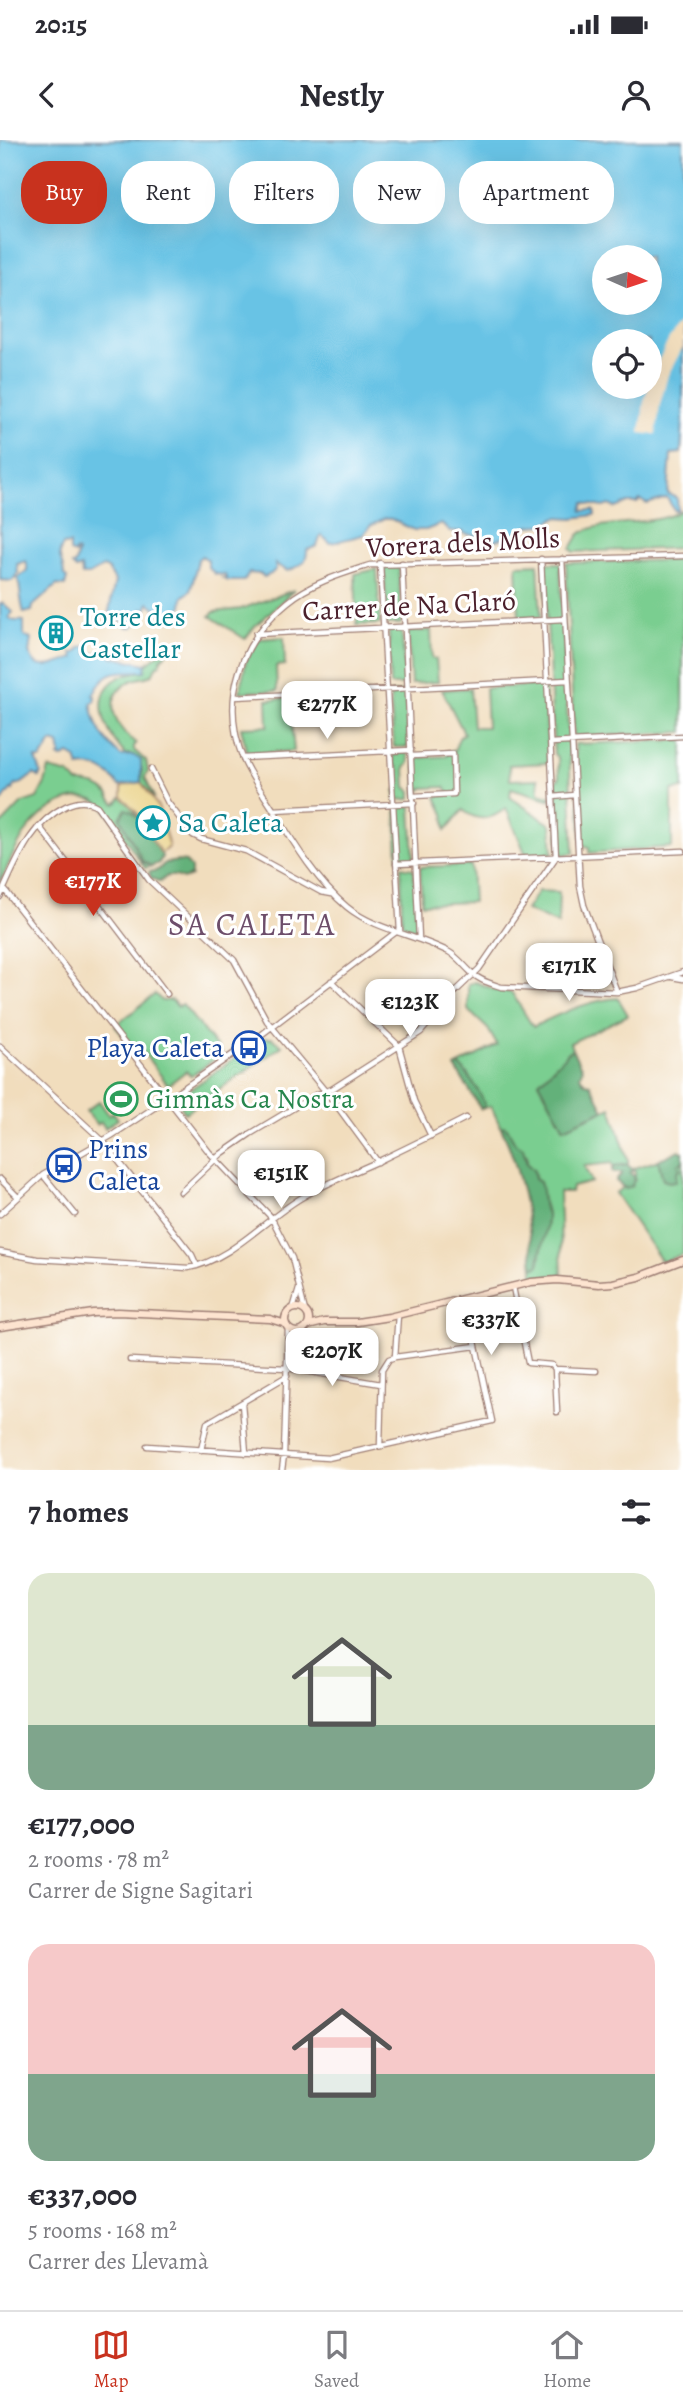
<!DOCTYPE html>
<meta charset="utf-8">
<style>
:root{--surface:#fff;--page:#f2f2f3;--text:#2b2b33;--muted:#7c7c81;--line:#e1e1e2;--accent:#c8321e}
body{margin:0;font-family:Alegreya,serif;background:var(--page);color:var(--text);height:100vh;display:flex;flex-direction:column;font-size:26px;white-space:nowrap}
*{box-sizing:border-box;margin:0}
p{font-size:23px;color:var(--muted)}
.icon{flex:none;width:38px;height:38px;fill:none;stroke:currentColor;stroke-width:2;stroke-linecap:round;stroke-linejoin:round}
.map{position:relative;height:1330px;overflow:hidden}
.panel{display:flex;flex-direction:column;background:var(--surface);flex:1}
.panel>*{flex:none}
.guide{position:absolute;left:21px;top:21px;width:642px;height:63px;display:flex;gap:14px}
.needle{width:46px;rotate:93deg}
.controls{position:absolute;left:592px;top:105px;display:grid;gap:14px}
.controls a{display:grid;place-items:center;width:70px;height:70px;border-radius:50%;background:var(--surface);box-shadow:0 7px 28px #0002;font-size:35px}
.price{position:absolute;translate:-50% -60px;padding:0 16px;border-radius:14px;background:#fff;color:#222;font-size:23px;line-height:46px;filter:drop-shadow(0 2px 4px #0008)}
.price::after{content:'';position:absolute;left:50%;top:42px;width:21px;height:16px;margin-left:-10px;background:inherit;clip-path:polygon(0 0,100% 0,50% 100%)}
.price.selected{background:var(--accent);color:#fff}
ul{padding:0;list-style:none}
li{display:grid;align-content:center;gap:14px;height:371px;padding:0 28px}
li span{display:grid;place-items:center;height:217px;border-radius:21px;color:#555}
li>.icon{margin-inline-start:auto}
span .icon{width:126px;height:126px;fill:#fffc;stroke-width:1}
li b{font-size:30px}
h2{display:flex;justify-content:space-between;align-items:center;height:84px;padding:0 28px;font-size:30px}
.tag{padding:0 24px;border-radius:28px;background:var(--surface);box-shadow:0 7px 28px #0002;font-size:24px;line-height:63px}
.tag.selected{background:var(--accent);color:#fff}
.status{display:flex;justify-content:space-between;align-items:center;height:49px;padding:0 35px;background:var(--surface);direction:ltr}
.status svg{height:19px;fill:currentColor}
header{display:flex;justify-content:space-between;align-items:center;height:91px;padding:0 28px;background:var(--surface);font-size:32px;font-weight:700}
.tabs{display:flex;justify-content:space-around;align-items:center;height:98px;border-top:2px solid var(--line);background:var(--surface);font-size:19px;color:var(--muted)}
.tabs a{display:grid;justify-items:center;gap:4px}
.tabs .selected{color:var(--accent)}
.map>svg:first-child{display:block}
</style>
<div class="status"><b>20:15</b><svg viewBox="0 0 49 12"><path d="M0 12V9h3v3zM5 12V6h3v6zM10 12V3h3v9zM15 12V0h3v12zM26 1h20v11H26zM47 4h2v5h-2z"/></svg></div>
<header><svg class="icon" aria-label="back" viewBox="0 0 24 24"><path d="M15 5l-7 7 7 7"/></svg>Nestly<svg class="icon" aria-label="person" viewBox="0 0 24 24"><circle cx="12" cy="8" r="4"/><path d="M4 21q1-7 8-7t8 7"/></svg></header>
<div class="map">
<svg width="683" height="1330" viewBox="0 0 683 1330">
<rect width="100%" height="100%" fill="#fff"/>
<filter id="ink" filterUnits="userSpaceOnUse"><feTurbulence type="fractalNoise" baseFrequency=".0143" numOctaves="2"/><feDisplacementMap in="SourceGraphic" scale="14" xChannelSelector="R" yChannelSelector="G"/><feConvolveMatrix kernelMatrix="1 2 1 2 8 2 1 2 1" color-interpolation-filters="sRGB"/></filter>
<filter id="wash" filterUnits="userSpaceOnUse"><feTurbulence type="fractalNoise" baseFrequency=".00686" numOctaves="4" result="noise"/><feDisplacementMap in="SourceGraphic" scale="28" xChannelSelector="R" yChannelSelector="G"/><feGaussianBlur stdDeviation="1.57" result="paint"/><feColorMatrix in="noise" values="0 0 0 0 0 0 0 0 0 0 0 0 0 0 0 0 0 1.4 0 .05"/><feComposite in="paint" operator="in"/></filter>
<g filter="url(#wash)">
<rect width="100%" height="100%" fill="#f1ddbd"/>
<!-- green -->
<path fill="#7ace90" stroke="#62765e" stroke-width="2" d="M683,369V408L574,412L571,408C574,404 577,397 580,394C601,378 662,387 683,369Z
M683,420V592L574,597L566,423Z
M544,423H560L574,713L559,715L556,641L559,638L558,618L554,614Z
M538,424L541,477H519L517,425Z
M386,427L399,428L401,484H387L384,428Z
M377,429L380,484L357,485L355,434Z
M294,450L255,486L245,499L210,476L214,472L241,469Z
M389,490H401L402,492L405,544L403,545H390Z
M431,490L432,518L436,519L438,542L411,544L408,492Z
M284,497L285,525L276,526L277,551L240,552L246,521L259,499Z
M164,510H171L161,519L160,524L157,525L152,535C145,538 137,538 131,541C100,558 115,587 136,603L134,606V610L146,621L148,631L145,638L154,657L153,658L141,642L142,628L133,615L125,614C95,581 88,535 145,531L146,524Z
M545,545L548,623L509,625L510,640L538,639L539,653L550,656L551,660L511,648L510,657L551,685L553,713L526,715L506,668C492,680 477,682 463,670L446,690L444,674L436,657L449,653L445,647L423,648L417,654L415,618L447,616V611H454L459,598L464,593L442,550L470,548L473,587H487L485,548Z
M403,551L405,553L408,605L407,607H394L390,553Z
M289,558L294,611L247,614L241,587L268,586L267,560Z
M683,600V649L672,650V707L589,713V707L582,705L575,604Z
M407,612L409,623L405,628L406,647L411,651V659L395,660V651L399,647L398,628L394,625L393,614Z
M49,629L69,634L78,643C88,643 102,646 108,654C110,658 112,662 116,664L122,657L142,678L145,689L139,679L120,678L143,722L152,726L145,728L105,668C79,643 42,670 25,693C15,708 8,726 0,743V686L22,663L37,658L45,643Z
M398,666L411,667L414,720L412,721H398L396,667Z
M471,725L473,762L422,764L420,727Z
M401,727L414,729L417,785L414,789L402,784Z
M538,751L559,752L558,784L526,770Z
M475,842L496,850L512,853L533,887C558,874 589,860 618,858L628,875L570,903L572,909L539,942L564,988L611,967L628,1020V1024L613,1026L612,1023L584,1026L592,1042L572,1047L571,1052H559L562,1135L533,1137V1128L539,1125C540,1111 548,1086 547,1075C547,1064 535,1046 534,1031L527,1024V1015L511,1010L491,966L481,969L455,927L497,905L488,889L468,870V844Z
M155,854L162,861L172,860L178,867L182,864L222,914L191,936L186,931L168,945L136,903L131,906L115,886Z
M264,898H272L282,906L185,973L178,963L179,957Z
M99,961L109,975L113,972L118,979L105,988L101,982L97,985L86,971Z
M683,1012V1114L662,1122L615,1053L635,1040V1028Z"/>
<!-- forest -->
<path fill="#63b17a" stroke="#566852" stroke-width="2" d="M126,669C142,673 151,701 161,713L162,717L159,723L152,726L143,722L120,678Z
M178,721L186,722L191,728V736L183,739L176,736H167L160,742L151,738L149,732L158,730L165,723Z
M572,909L582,929L580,936L585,943L590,944L604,970L564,988L539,942Z
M459,925C470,936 481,952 485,967L481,969L455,927Z
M504,986L507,988L515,1003L523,1008L527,1024L534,1031L535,1039L540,1042C543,1050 542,1056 543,1064C543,1068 547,1071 547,1075C548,1086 540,1111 539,1125L533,1128C529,1078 522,1033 501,987Z
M679,1010L683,1012V1022L678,1024L680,1029L677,1032L676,1041L669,1042L663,1040L658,1020Z
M627,1025L634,1030L630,1033L635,1037L632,1046L626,1049L616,1041L622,1033H613L612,1030L614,1027Z"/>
<!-- sand -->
<path fill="#eeda9e" stroke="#9c7c64" stroke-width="2" d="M141,642L158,667L169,707L161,713L145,689L142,678L122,657V646Z"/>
<!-- water -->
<path fill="#67c3e5" stroke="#587188" stroke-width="2" fill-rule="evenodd" d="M0,0H683V279L681,313L671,314L668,354L677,358L678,370L675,371L667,358L647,364L640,360L637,363H628L616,368L609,365L603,367L584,363L582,371L594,370L595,375L573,378L557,377L544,385L529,386L518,393L490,402L479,399L478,396L464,394V392L450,391L441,384L426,390H414L391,379H384L370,386L363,395C353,397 342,401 330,403L321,395L317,406L307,410C307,425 299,425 288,431L275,424L276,429L271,434L264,437L261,434L249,433L244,441H228L223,438H226L225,435L215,434L208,427V420L202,416L198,419L193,442L190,451L183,457L182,466L173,480L168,481C165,476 155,467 149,463L146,470L143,469L139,474L140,477L133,487H127L121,480L112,477L109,471L115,441L108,429L103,427L89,435H82L81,427L76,429L72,425L75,424L78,412L75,411V414L70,412V404L63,405C55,418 64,420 64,436L67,438L65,446L57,445L33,466L32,471L24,473C20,460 21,452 18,438L27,431V424L26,421L17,424L18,433L12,441L0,440ZM604,117H649V163H604ZM604,201H649V247H604Z
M3,463L13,472L9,477C13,483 18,480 24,481V496L31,499L29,513C31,516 32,520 35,523C44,531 64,521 74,518L72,513H76L81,507L88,506L87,513L104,514L106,511L113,517L146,524L145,531C117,533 109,525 93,555L95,556L94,562L91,563C96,589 102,598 121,616L133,615L141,620V642L119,646C110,632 96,624 79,627L76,618L69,614L62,618L59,616L61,614L59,604L52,602L41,619H36L41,633L39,637L34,634L22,643L15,645L13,650L11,649L0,664V464Z"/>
<!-- pier -->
<path fill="#f1ddbd" d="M683,181V207L668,235L660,264L656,295L640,293L644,261L654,229L669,199Z"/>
</g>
<g filter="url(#ink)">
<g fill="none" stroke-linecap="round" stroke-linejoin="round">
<defs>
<path id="street" d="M683,416L370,425C342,434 311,443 288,462C240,501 220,559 243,619C251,638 265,656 276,674C294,704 319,744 347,767C375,790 417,795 449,812C458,817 464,826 472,833C480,841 490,843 501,847L617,852L637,848L683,832
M562,419L580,746L584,765L617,852
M380,423L400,792
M402,423L419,799
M256,494L565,479
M235,557L568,540
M551,603L683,596
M412,616L453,614L454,654L414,656
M243,618L411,610
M151,629L168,663L193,695L201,699L246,711L321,752L332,754
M553,657L574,655
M273,670L414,663
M39,686L167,854
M396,724L683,711
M4,749L209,1012L271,1077L292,1118L305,1171
M0,757C16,723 29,684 66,666C77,661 86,660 97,666L149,740L234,820L267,881L331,958L378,1022
M672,837L683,839
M331,841L399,906L414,961L431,996
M0,906L102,1000L192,1115L197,1126
M43,1035L75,1074
M0,1039L18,1057
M181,1052L221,1014L250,994L317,954L332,949L421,892L456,851L479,829L556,717L541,419
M0,1074L43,1035L111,996L175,954L261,895L396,792
M0,1112L37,1119L188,1128C231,1120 264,1080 301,1058C326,1043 353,1033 379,1021C408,1007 437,993 466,978
M513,1147L528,1223L552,1225L555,1229L557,1272
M293,1169L299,1149
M289,1204L297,1193
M395,1217L476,1206
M130,1220L287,1228L381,1244
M555,1229L596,1231
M242,1263L246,1313
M147,1306L328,1318L492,1281L466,1159
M380,1306L382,1230L389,1219L395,1217L398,1175
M201,1310L207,1283L287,1236
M282,1330L284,1315L288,1187"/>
<path id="secondary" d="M285 1180a12 12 0 1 1 24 0a12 12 0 1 1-24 0Z
M308,1186L324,1182H357L389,1177L531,1142L557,1140L599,1144L613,1143L639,1137L683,1120
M0,1187L93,1173L118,1172L270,1179L286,1184"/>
</defs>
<!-- street casing -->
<use href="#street" stroke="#9e7e74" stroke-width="7"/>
<!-- secondary casing -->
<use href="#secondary" stroke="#9e7e74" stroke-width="9"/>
<!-- street -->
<use href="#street" stroke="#fff" stroke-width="4.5"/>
<!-- secondary -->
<use href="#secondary" stroke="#fde4d0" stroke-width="6"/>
</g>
</g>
<!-- icons -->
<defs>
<symbol id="building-ring" viewBox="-11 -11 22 22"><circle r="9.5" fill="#fff" stroke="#0f9aa8" stroke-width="1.5"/><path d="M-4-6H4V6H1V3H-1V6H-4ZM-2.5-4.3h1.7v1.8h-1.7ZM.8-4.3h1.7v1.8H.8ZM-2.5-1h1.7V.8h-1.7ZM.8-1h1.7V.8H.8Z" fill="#0f9aa8"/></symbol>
<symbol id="sight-ring" viewBox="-11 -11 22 22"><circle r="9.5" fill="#fff" stroke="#0f9aa8" stroke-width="1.5"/><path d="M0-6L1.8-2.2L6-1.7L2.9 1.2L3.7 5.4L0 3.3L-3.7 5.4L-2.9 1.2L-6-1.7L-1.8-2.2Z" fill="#0f9aa8"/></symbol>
<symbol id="bus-ring" viewBox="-11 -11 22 22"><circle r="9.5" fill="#fff" stroke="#1a4fb4" stroke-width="1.5"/><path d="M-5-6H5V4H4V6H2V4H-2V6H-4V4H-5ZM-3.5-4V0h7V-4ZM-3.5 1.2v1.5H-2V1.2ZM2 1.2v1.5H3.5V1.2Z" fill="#1a4fb4"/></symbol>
<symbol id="stadium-ring" viewBox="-11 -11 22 22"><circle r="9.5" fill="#fff" stroke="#2e9e5b" stroke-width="1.5"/><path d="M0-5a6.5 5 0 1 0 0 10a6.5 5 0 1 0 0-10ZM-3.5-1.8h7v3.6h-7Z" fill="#2e9e5b"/></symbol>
</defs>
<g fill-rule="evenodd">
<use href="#building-ring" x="37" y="474" width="38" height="38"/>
<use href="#sight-ring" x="134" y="664" width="38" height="38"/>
<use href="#bus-ring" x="230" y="889" width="38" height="38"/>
<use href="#stadium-ring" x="102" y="940" width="38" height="38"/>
<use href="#bus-ring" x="45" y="1006" width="38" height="38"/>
</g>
<g text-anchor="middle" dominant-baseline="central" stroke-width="6" stroke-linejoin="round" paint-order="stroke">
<!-- street labels -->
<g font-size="28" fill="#4a1f2b" stroke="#fff">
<text transform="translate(463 403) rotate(-3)">Vorera dels Molls</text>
<text transform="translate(409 466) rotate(-3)">Carrer de Na Claró</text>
</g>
<!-- culture labels -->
<g font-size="28" fill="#0d838f" stroke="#fff" text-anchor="start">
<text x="80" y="477">Torre des<tspan x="80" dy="32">Castellar</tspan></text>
<text x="178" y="683">Sa Caleta</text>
</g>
<!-- transit labels -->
<g font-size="28" fill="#164399" stroke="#fff" text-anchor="end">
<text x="224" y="908">Playa Caleta</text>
<text x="88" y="1009" text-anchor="start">Prins<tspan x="88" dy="32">Caleta</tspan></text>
</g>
<!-- leisure labels -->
<g font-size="28" fill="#27864d" stroke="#fff" text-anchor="start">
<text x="146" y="959">Gimnàs Ca Nostra</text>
</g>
<!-- quarter labels -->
<g font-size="32" letter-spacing="2" fill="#6d4e6b" stroke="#fff">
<text x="252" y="784">SA CALETA</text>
</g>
</g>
</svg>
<div class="controls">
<a><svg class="needle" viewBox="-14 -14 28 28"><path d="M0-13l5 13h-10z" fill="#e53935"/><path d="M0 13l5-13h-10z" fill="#7c7c81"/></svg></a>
<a><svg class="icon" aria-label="locate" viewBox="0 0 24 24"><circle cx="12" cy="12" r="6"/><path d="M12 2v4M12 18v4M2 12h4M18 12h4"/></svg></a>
</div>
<b class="price" style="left:327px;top:601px">€277K</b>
<b class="price selected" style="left:93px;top:778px">€177K</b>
<b class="price" style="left:569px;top:863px">€171K</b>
<b class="price" style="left:410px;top:899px">€123K</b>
<b class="price" style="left:281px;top:1070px">€151K</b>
<b class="price" style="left:491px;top:1217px">€337K</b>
<b class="price" style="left:332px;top:1248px">€207K</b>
<div class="guide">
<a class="tag selected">Buy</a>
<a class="tag">Rent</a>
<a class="tag">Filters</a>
<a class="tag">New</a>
<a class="tag">Apartment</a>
</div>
</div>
<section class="panel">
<h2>7 homes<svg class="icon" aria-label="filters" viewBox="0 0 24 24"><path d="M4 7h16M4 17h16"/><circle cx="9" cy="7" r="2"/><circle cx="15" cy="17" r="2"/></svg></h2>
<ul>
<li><span style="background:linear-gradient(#dfe7d0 70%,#7fa58c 0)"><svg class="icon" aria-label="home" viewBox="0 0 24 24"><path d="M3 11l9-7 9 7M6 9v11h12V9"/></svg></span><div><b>€177,000</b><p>2 rooms · 78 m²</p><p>Carrer de Signe Sagitari</p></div></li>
<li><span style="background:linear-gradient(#f6c9c9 60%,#7fa58c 0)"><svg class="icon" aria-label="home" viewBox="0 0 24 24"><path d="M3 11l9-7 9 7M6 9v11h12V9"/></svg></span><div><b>€337,000</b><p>5 rooms · 168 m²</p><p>Carrer des Llevamà</p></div></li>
</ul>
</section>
<nav class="tabs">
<a class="selected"><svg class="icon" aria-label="map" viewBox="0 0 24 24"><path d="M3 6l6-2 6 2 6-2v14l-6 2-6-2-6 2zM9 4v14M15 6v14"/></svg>Map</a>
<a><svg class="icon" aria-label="saved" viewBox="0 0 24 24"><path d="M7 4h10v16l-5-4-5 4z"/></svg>Saved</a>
<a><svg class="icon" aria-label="home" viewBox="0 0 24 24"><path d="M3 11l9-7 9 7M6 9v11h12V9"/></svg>Home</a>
</nav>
